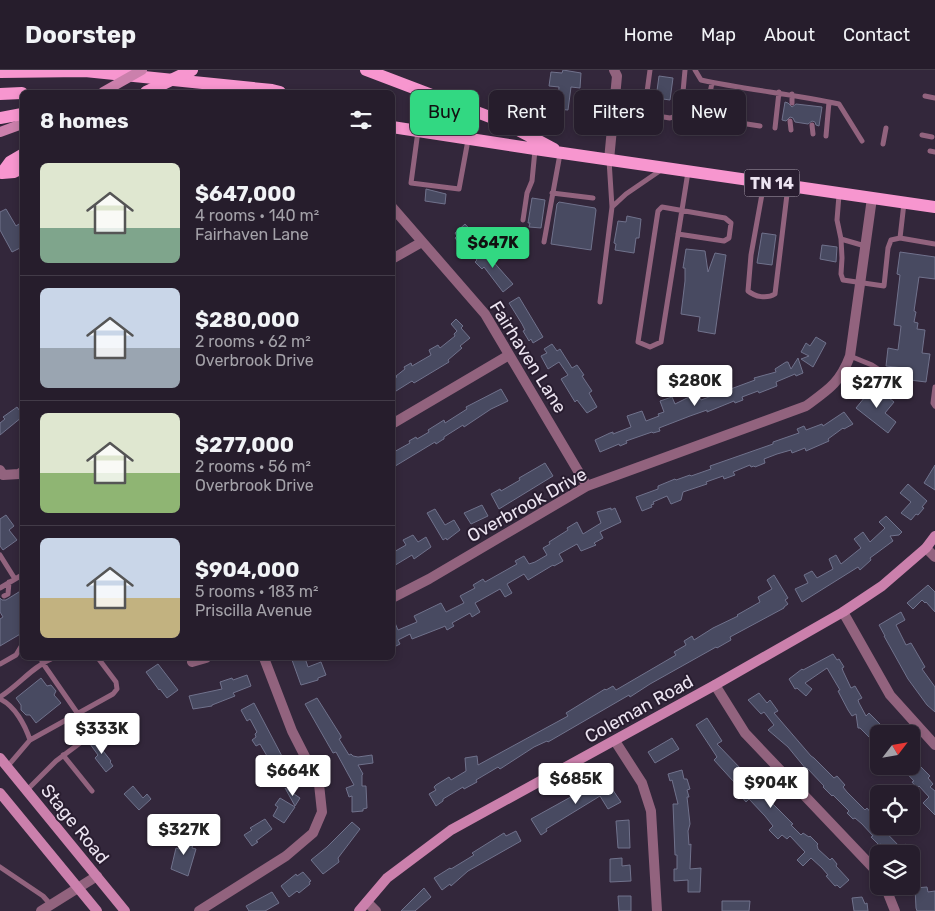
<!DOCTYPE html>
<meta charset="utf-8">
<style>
:root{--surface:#261d2c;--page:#322a38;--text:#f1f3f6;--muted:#a4a2a9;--line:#423b48;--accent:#32d882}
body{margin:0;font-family:Rubik,sans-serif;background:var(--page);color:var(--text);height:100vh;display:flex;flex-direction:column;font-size:19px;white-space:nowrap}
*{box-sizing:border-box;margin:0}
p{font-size:16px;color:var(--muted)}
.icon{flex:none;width:28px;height:28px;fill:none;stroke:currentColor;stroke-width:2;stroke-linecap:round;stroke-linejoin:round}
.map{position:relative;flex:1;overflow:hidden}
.sheet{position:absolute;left:20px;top:20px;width:375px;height:570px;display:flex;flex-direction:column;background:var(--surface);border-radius:8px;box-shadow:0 2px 8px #0003,0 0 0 1px var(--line)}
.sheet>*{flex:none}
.hud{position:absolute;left:410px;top:20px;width:450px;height:45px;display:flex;gap:10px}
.needle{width:32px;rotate:59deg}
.tools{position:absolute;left:870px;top:655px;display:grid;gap:10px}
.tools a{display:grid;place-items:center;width:50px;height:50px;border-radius:8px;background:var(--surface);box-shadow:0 2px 8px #0003,0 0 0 1px var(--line);font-size:25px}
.price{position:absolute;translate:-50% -42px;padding:0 11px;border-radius:5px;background:#fff;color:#222;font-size:16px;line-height:32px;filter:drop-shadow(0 1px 2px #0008)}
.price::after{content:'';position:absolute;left:50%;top:30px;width:15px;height:11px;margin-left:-8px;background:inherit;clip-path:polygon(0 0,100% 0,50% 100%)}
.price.selected{background:var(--accent);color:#111}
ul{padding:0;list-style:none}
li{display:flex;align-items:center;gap:15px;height:125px;padding:0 20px}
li+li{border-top:1px solid var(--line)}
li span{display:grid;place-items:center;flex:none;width:140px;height:100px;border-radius:8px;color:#555}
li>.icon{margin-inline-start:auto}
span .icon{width:60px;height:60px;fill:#fffc;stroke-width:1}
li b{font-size:21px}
h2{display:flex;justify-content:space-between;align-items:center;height:60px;padding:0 20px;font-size:21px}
.chip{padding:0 18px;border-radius:8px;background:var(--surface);box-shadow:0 2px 8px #0003,0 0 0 1px var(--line);font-size:18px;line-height:45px}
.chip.selected{background:var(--accent);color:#111}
header{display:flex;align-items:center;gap:30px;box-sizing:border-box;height:70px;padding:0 25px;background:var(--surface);border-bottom:1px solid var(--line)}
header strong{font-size:24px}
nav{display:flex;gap:28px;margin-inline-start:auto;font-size:18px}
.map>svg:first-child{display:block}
</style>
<header>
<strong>Doorstep</strong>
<nav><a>Home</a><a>Map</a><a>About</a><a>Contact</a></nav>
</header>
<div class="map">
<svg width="935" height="841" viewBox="0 0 935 841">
<rect width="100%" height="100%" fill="#33273b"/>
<!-- building -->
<path fill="#484a61" stroke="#70728c" d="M563,0L581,3L580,18L571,17L568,40L557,39L559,17L549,16L551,2L562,3Z
M659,6L673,8L670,30L656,28Z
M714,24L723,25L722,37L712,36Z
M785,32L788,33L792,37L796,34L822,37L819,56L816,55L815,52L812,51L808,54L795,52L793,48L790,47L786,51L782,50Z
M426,119L446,124L445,134L425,131Z
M532,128L545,130L541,158L529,157L530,153H528Z
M559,132L595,138L596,140L591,180L551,174L557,134Z
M6,139L16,156L22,152V177L12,182L0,160V142Z
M627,146L641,149L639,168H636L634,183L615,180L616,174L614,173L618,151L626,152Z
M465,154L476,166L466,175L463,172L460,174L455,168L457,166L455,163Z
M762,163L776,165L772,195L757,193Z
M822,175L837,177L836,192L820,189Z
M486,177L494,186L491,189L513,214L503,222L484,197L482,199L475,192L477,190L474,186Z
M686,179L705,181L708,202L715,183L726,185L715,264L698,261L700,247L681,244L685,211V198H683Z
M900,182L935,187V209L919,207L914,241L916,242L914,252L918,253L917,259L925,260L922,283L930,284L926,312L910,310L912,299L886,296L888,278L898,280L901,256L894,255L900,205L897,204Z
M519,227L543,267L533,273L531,269L529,271L523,261L525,260L522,254L509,233Z
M456,249L463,256L461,258L470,268L460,276L462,278L448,290L449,292L414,313L412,311L396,321L392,316V310L397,307L396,306L405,299L404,297L411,293L412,296L431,285L429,280L438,275L440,278L455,266L454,264L457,261L451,254Z
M816,267L826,273L813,297L801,289L809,286L801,282L806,273L810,276Z
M552,274L557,281L560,279L572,298L577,295L584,305L582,306L592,321L589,323L597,337L587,343L577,330L575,332L561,309L568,305L559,292L548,299L541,286L547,283L544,279Z
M798,288L803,303L796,306L795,304L776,312L777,316L759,323L758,321L742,327L743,330L735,333L734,331L707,342V340L690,346L659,358L660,361L653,363L652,362L626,371L627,373L620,376L619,374L600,382L595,370L610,363L613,362V364L631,357L627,346L642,341L646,351L659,346L658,344L664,342L660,331L672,327L675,334L695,324L697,329L700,328L701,330L717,324L715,319L722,316L724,320L728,319V320L755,310L754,308L776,302L775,299L786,292H788L791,299Z
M874,316L894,332L885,343L896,352L888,363L856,338Z
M501,319L508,331L491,339L464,357L463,355L444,367V369L442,370L436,374L435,372L392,398V383L410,373L409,371L416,367L417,369L429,362L428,360L444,350L445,353L467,339L466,337Z
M17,337L22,344V347L0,365V353L5,349L3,347Z
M844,342L853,354L844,359L843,358L828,369L829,371L806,381L805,378L792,383L791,380L777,384L764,389L765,393L755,397L754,396L751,397L750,395L733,402L735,405L724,409L723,406L706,412L707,414L683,422L681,430L671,434L667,426L653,432L654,434L651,435L652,437L642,441L636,427L658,419V416L675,409L676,410L690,405L691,406L711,399L710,396L773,374V372L799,363L797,359L804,356L806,360L822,354L823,356Z
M545,393L553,406L499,439L491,424L500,419L501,421L520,410L519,408Z
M935,395V420L924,413Z
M908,414L927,431L922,437L924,438L918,445L916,444L911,450L901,443L911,432L900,423Z
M482,435L488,446L471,454L464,443Z
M611,438V440L615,438L621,452L600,462L603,468L594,473L596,475L581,481L577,474L559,484L563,491L554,496L553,495L528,510L524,504L507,514L512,523L505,527L500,519L475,533L480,542L472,547L470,543L452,553L454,556L447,560L445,556L443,557L412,569L410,564L398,570L400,574L392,578V546L398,560L417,552L414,546L441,533L446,542L464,533L460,526L475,518L473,515L483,509L485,512L517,494L515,491L524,486L529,494L535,492L547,485L543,478L550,474L549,472L568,460L567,458L577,452L583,464L601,453L597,442Z
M435,439L445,455L454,450L460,460L447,470L446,468L443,470L427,443Z
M6,445L14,456L9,460L17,470L3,480L0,476V449Z
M886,446L902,462L899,465L890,466L893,471L870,488L871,490L860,500L858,497L802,532L795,519L808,513L804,505L812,501L817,508L833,499L829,489L836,485L841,494L861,478L854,469L863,462L870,472L885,458L879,452Z
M413,465L418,472L426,467L431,477L414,489L412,485L392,497V483L406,475L403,470Z
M774,505L788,528L785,530L788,534L784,537V538L730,567L731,570L717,578L716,577L650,614L630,627L629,625L548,672L547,671L534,677L500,699L498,697L476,710L477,712L464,719L463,717L443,729V731L436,736L429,724L436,720L434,717L436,715L449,707L451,710L466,701L465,688L477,686L478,695L568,646L566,643L605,619L606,620L613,616L616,620L676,585L674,582L686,575L684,571L692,566L694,570L713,558L738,546L737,545L760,532L758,527L772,519L767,510Z
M928,515L935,522V542L926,532L925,533L922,530L913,539L907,533Z
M22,520V563L0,576V549L3,547L0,542V528L2,530H6Z
M901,542L905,550L896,555L906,575L911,573L925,597L922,599L935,617V642L927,635L908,609L884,566H885L879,555Z
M833,584L837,590L839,589L844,597L842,598L843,601L851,618L855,616L862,628L858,630L859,633L866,646L869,643L883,657L881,659L886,664H879V673L875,677L869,671L871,669L860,658H858L856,644L852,646L848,640L838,621L840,620L827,598L805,613L812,619L806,626L797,618L795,619L789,609L802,599L803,600Z
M299,588H305L308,597L321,592L326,605L318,608V610L301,615L292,590Z
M158,594L178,620L167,628L160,619L159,620L146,602Z
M247,605L251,616L233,623L235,626L212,635V636L193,639L189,626L222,619L220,612L232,608L233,610Z
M41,608L47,616L51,615L56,621L54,625L61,633L36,653L30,645H26L21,640V635L16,628Z
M759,623L767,633L770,630L778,641L774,643L811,686L814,688L834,708L837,706L845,715L843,717L847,722L865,740L867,738L872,744L870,746L901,778L906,774L914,784H890L881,774L879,775L871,767L873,766L862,754L855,748L853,749L847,743L849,741L833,725L832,726L823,717L824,716L807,698L806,699L788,677L768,660L774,655L764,642L761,644L748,630Z
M317,628L341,666V668L339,669L349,685L351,684L353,686L358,687L372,685L373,693L358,695L363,704L362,705V716H366L367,738L363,739V741L352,742V726L349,727L346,718L354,715L336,682L333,683L305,634Z
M254,633L294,709L284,715L260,674L256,676L252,670L256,667L255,664L257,662L250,649L247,651L242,642L241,640Z
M707,648L722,671L717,674L743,701L741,702L793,754L791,755L801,765L803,763L809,767L810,766L818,774L817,775L818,779L830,790L832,788L837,794L836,796L849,810L840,818L837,815L835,816L826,806L828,805L822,798L811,788L803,796L797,790L805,782L790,766L787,769L782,765L778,769L769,760L773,756L765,746L749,729L746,732L741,726L744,723L714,690L717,687L696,655Z
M98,668L104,674L100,677L111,691L110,692L113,696L106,702L95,688L98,685L90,674Z
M672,668L679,679L655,693L648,682Z
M916,692L930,706L928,708L933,714L930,717L935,721V745L923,733L929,727L919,716L917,718L912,712L914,711L900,696H912Z
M682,700L684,709H687L690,719L687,720L689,727H687L690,754L688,761L689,775L691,774L690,799L701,798L700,822H688V810L674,811V799H677V785H675L673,734H678L672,710L670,711L668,704Z
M604,707L621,732L608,739L600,726L546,759L547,761L541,765L531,749L578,723L579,724L594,716L593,713Z
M133,716L143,728L147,724L151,729L139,740L124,724Z
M285,718L300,728L295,736Z
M280,728L295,737L284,753L273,746L278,737L275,735Z
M265,749L272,759L256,771L258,772L252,776L244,765L252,760L250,758Z
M629,750L630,778H618L616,751Z
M352,752L360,759L338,788L339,792L323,804L311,790L327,777Z
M516,761L521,771L468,801L451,816L450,814L442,820L434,808L450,798L451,799L474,785L472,783L504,763L506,766Z
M184,764L195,767L192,778L196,779L188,806L171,799L176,778L179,779Z
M622,788V796L630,795L631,811L610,812V789Z
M303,802L311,811L309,812L310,814L299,823L297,821L289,827L281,816L296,804L297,806Z
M927,817L928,822L935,821V841H917L916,838L915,818Z
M424,818L431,827L415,841H401Z
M272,822L279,833L265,841H249L246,836Z
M618,826H631V841H619Z
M862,827L865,834L867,833L868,841H854L852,828Z
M722,831H750L749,841H722Z"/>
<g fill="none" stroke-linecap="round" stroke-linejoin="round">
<!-- service -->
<path stroke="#92637e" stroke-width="5" d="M650,0L644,44L670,48L681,44
M685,0L681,44L760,56
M695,0L701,10C747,20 793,24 839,34L862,71
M925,26L935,28
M792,33V24
M705,47L712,13
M790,51L791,60
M812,55L813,64
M775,58L779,22
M418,61L411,113L459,119L468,70
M922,65L932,67
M826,66L829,32
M883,74L886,58
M930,81L935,82
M764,113L751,185L748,221C755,227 767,229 775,224L788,116
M552,123L593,128
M839,125L837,150L841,169L842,188L841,204L843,210L884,216L888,178L891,170L900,168L935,174
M612,137L626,124L661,100
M523,150L527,123L532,111L535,80
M678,164L724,171L729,168L731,153L725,148L662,137L658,141L638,272L650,277L661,272L688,102
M900,168L904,133
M841,169L865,176
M544,172L560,84
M600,232L612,137L609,90
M850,286L872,295L906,317
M935,317L933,333L935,336
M0,485L15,509
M0,518L22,505
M4,526L8,524L9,512
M42,592L78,644
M0,594L16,585L22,575
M0,627C19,615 32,597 53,588
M0,629C15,636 25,655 30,670
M63,685L92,721
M7,697L30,670L113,624L117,619L116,612L98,588
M27,720L56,691L80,673
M0,797L43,826L51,835"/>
<!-- minor -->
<path stroke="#92637e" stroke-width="10" d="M609,90L617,6L614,0
M392,137L485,244L587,416
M392,189L422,172
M392,354L509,285
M0,400L3,405L19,404L22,402
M926,478L935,487
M392,528L429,509L587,416L806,336C828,320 840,313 850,286L872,128
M843,542L890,625L935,675
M192,592L206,588
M715,615L745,663L879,804
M615,671L642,713L651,741L657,841
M885,816L895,841
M367,832L376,841
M41,841L97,806
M199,841L286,786L313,763L322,742L319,714L292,661L264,588"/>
<!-- secondary -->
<path stroke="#cb80ac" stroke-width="10" d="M0,62L22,54
M0,688L125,841
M0,723L97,841
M359,841L387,808L451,760L715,615L843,542L882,516L926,478L935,466"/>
<!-- primary -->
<path stroke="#f796cf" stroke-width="12" d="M366,0L503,52L554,79
M0,2L85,1L272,20L280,22
M0,24L22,23
M0,48L22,44
M392,57L535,79L935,137
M2,103L10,92L22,85
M2,103L14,102L22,98"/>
<!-- secondary-bridge -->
<path stroke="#cb80ac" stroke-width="10" d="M103,22L142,0"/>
<!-- primary-bridge -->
<path stroke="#f796cf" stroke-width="12" d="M146,22L192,0"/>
</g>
<g text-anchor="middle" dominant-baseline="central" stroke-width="4" stroke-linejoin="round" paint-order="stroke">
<!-- shield labels -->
<rect fill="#291d30" stroke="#b2a8b7" stroke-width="1" x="744.5" y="99.5" width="55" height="27" rx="4"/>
<g font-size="16" font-weight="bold" fill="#ece4f1">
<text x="772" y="113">TN 14</text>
</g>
<!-- street labels -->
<g font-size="18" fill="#ece4f1" stroke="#291d30">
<text transform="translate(528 287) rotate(58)">Fairhaven Lane</text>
<text transform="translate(527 435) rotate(-29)">Overbrook Drive</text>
<text transform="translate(639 639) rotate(-29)">Coleman Road</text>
<text transform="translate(75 754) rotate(51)">Stage Road</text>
</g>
</g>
</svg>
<div class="tools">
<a><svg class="needle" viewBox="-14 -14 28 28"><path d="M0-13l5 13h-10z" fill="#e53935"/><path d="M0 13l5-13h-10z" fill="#a4a2a9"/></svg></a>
<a><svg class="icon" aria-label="locate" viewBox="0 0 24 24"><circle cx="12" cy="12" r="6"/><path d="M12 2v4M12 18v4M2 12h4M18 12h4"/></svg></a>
<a><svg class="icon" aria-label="layers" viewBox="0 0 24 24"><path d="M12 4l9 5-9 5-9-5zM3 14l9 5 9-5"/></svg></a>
</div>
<b class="price selected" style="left:493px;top:199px">$647K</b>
<b class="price" style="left:695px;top:337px">$280K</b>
<b class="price" style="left:877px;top:339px">$277K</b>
<b class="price" style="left:102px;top:685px">$333K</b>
<b class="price" style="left:293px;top:727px">$664K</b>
<b class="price" style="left:576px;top:735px">$685K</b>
<b class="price" style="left:771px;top:739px">$904K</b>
<b class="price" style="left:184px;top:786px">$327K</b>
<div class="hud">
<a class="chip selected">Buy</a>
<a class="chip">Rent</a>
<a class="chip">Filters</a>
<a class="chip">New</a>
</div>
<section class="sheet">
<h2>8 homes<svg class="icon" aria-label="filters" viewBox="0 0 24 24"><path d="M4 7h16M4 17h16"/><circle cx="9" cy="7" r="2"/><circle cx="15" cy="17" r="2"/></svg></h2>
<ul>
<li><span style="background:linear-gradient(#dfe7d0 65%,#7fa58c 0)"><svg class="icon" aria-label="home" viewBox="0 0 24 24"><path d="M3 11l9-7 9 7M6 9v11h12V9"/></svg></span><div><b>$647,000</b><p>4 rooms · 140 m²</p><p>Fairhaven Lane</p></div></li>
<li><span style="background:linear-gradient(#c9d6e8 60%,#9aa5b1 0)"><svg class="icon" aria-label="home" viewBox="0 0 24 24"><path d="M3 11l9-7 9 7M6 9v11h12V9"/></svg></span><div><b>$280,000</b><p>2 rooms · 62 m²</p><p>Overbrook Drive</p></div></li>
<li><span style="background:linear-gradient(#dfe7d0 60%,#8fb573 0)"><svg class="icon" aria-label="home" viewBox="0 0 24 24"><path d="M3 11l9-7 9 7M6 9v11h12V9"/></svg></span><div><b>$277,000</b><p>2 rooms · 56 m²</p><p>Overbrook Drive</p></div></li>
<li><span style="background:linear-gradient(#c9d6e8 60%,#c2b280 0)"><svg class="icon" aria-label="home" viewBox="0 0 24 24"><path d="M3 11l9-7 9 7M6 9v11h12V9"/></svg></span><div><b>$904,000</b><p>5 rooms · 183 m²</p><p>Priscilla Avenue</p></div></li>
</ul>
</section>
</div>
